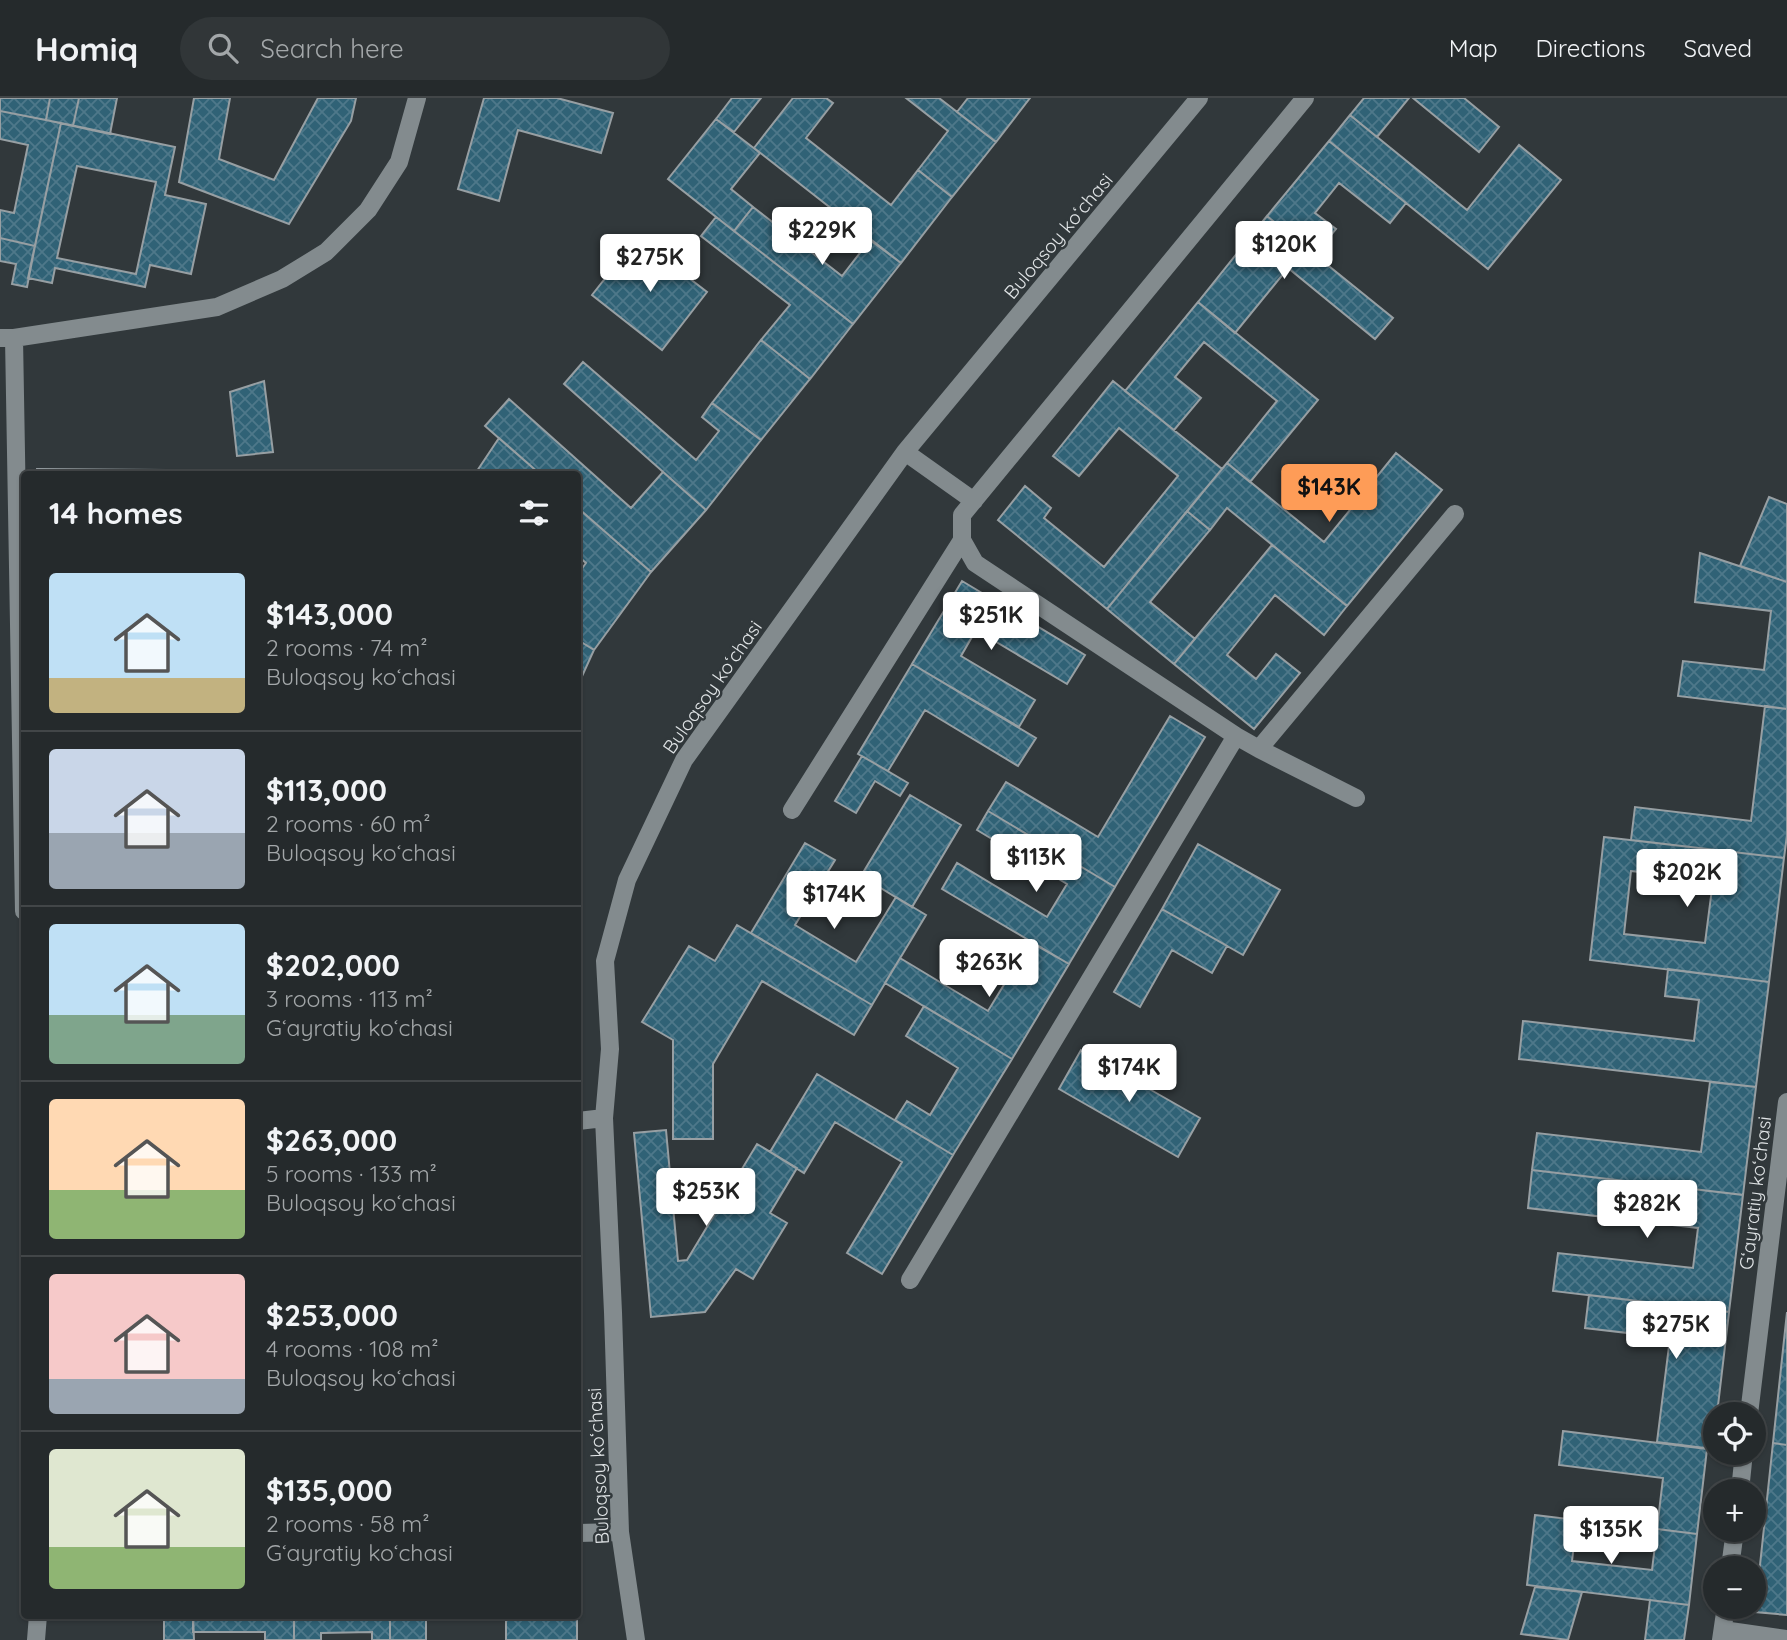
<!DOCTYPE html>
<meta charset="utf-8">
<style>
:root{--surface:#252a2c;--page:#313638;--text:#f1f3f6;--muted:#a3a7a9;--line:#424648;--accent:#fe9c57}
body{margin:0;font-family:Quicksand,sans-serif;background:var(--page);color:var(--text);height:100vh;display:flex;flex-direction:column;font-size:26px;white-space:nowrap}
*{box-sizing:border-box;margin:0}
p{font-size:23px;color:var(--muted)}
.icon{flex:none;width:38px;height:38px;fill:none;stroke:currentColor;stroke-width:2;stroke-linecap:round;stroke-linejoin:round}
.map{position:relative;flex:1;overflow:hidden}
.sheet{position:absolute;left:21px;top:373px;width:560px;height:1148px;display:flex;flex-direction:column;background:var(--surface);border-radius:7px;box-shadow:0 2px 5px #0004,0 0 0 2px var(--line)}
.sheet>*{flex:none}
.tools{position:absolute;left:1703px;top:1304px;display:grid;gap:14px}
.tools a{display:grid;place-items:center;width:63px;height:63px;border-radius:50%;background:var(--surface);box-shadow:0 2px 5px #0004,0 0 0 2px var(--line);font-size:35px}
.price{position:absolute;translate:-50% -60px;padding:0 16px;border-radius:7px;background:#fff;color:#222;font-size:23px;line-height:46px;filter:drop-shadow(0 2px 4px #0008)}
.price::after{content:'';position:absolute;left:50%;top:42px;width:21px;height:16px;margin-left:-10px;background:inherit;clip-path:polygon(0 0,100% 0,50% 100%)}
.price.active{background:var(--accent);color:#111}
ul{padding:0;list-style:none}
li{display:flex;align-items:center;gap:21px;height:175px;padding:0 28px}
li+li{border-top:2px solid var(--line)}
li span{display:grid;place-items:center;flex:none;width:196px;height:140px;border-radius:7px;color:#555}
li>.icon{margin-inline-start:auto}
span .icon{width:84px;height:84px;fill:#fffc;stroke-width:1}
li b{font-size:30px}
h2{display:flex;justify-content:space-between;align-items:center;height:84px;padding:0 28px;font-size:30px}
header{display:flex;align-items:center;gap:42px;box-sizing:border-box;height:98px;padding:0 35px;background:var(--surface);border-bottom:2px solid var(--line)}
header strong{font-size:33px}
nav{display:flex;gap:38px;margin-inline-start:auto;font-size:24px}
.search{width:490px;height:63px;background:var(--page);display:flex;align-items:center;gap:18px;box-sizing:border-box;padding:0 24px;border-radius:38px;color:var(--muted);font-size:26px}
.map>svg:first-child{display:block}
</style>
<header>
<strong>Homiq</strong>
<div class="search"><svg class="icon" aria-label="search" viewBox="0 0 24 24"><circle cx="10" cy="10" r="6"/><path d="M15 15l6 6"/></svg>Search here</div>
<nav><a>Map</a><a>Directions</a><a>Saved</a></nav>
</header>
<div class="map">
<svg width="1787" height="1542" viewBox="0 0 1787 1542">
<defs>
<pattern id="building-cross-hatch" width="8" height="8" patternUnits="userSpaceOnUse" patternTransform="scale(1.75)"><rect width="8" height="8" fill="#306276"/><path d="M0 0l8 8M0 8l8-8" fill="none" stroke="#4e788a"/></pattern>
</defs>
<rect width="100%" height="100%" fill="#31383b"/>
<!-- building -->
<path fill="url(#building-cross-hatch)" stroke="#979fa3" stroke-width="2" fill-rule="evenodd" d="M0,0H50L46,22L0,13Z
M50,0H79L73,28L46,22Z
M79,0H117L110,36L73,28Z
M194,0H230L219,61L274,82L318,0H356L351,23L289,126L179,84Z
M484,0H557L613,15L601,55L518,32L499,103L458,91Z
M732,0H761L734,34L716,21Z
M793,0H826L833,5L806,40L891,107L918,72L952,99L901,165L754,50Z
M906,0H939L996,44L952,99L918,72L948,33Z
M968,0H1030L996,44L957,14Z
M1364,0H1409L1377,39L1350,17Z
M1413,0H1464L1499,29L1479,54Z
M0,13L61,25L35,148L0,140V112L14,115L28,47L0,41Z
M1350,17L1467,112L1519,47L1561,82L1488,171L1329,43Z
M716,21L760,55L731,91L753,109L734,133L668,81Z
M61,25L175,49L165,97L206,106L191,176L150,167L145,189L55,170L52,185L28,180ZM77,68L156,84L136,176L57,160Z
M1329,43L1406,105L1390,125L1339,85L1315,115L1336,131L1315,157L1267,118Z
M753,109L842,178L870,142L901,165L853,226L734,133Z
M1267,118L1393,220L1375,241L1288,170L1235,235L1198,204Z
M716,119L853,226L810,281L761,242L790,207L701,138Z
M0,140L35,148L27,189L12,186L16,166L0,163Z
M637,140L707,194L662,252L592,197Z
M1198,204L1318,302L1250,384L1227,365L1277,303L1204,244L1175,279L1201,300L1174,332L1125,293Z
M761,242L810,281L761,342L712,305Z
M583,264L696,362L719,333L702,319L712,305L761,342L706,412L564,286Z
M264,283L273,354L237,358L230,294Z
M1113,283L1222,371L1107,511L998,422L1025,388L1051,410L1044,420L1104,469L1178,378L1119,330L1079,378L1053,358Z
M509,301L631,410L663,374L706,412L651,474L578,410V376H540L485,328Z
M499,340L540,376H475Z
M1396,355L1442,392L1347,508L1227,410L1210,432L1187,413L1227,365L1324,444Z
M37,371L165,372V376H36Z
M1769,399L1787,406V484L1740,468Z
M578,410L651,474L594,552L578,542V476L586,465L578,458Z
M1187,413L1210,432L1150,504L1195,541L1174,566L1107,511Z
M1272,447L1347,508L1324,537L1275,497L1227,557L1256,581L1276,556L1300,575L1254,631L1174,566Z
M1700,455L1787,484V611L1678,598L1683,563L1764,572L1771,513L1695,504Z
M962,483L1085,557L1067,586L976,532L961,558L1035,602L1019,629L912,566Z
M578,542L594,552L578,587Z
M912,566L1036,640L1018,668L925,612L888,673L858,656Z
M1765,608L1787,611V737L1784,760L1631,742L1635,709L1751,723Z
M1170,618L1205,639L1115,789L988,713L1006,684L1098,739Z
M862,658L908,685L900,698L875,683L856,715L835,703Z
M910,697L961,727L912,809L861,778Z
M988,713L1115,789L1069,866L942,791L957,765L1047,819L1067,786L977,732Z
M1604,739L1784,760L1769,884L1590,862ZM1631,773L1713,783L1705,845L1624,836Z
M805,745L835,762L795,827L856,864L896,799L926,817L872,907L751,835Z
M1198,746L1280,792L1243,857L1162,811Z
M1162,811L1227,848L1212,875L1172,852L1140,909L1114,894Z
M737,827L872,907L854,937L762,883L713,966V1041H673V942L642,924L689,848L715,863Z
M1030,844L1069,866L1012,961L885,885L900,860L988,913Z
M1668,871L1769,884L1756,989L1519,961L1523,923L1694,943L1699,902L1665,898Z
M924,908L1012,961L953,1057L895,1022L907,1003L930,1017L958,970L906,938Z
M1081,952L1200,1020L1178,1059L1059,991Z
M817,976L953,1057L882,1176L847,1155L902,1064L835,1024L804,1075L770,1054Z
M1710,984L1756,989L1743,1097L1532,1072L1537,1035L1701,1054Z
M666,1032L678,1163L687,1162L757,1046L797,1070L770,1115L787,1125L753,1181L736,1171L705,1214L651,1219L634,1035Z
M1532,1072L1743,1097L1729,1214L1553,1193L1558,1155L1693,1170L1698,1130L1528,1110Z
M1589,1197L1729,1214L1717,1316H1715L1713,1351L1657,1344L1670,1240L1585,1230Z
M1787,1214V1347L1773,1345Z
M1563,1333L1707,1351L1697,1436L1657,1431L1663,1380L1559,1367Z
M1773,1345L1787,1347V1517L1755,1514Z
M1535,1417L1577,1422L1572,1463L1652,1472L1657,1431L1697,1436L1689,1507L1527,1487Z
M1535,1489L1582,1494L1568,1542L1521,1536Z
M1650,1502L1689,1507L1684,1542H1645Z
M164,1517H193L194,1542H164Z
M193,1517H294V1542H265V1534H193Z
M294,1517H390V1542H372V1534L321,1535V1542H294Z
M390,1517H426V1542H390Z
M506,1517H577V1542H506Z"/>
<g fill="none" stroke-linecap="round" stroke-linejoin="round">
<!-- minor -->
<path stroke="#838b8e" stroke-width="18" d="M0,240H14L217,209L282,181L326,154L368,112L399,64L417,0
M14,240L24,813
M905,354L974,403
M1236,638L1259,651L1455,416
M1259,651L1356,700
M792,712L962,442
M578,1023L604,1020
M910,1182L1236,638L975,465L962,442V417L1305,0
M1749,1316L1787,1004
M1740,1393L1744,1354
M578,1435L620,1434
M1730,1470L1735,1432
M1723,1532L1787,1541
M36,1542L38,1517
M636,1542L620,1434L613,1214L604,1020L610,951L605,863L627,782L684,662L905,354L1199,0
M1721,1542L1726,1508"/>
</g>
<g text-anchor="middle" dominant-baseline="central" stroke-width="5" stroke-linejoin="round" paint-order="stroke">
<!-- street labels -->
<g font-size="19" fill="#e0e4e6" stroke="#31383b">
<text transform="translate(1058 138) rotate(-50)">Buloqsoy koʻchasi</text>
<text transform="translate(712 589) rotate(-55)">Buloqsoy koʻchasi</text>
<text transform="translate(1755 1095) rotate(-83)">Gʻayratiy koʻchasi</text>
<text transform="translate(598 1368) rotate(-93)">Buloqsoy koʻchasi</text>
</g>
</g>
</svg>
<div class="tools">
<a><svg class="icon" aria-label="locate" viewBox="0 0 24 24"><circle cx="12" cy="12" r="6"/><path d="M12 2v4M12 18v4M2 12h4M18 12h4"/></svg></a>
<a>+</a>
<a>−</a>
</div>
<b class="price" style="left:822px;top:169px">$229K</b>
<b class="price" style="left:1284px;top:183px">$120K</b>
<b class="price" style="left:650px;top:196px">$275K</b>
<b class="price active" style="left:1329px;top:426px">$143K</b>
<b class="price" style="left:991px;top:554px">$251K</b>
<b class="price" style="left:1036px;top:796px">$113K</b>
<b class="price" style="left:1687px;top:811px">$202K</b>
<b class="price" style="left:834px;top:833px">$174K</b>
<b class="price" style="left:989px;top:901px">$263K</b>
<b class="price" style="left:1129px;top:1006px">$174K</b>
<b class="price" style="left:706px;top:1130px">$253K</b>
<b class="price" style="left:1647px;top:1142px">$282K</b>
<b class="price" style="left:1676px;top:1263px">$275K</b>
<b class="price" style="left:1611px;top:1468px">$135K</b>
<section class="sheet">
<h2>14 homes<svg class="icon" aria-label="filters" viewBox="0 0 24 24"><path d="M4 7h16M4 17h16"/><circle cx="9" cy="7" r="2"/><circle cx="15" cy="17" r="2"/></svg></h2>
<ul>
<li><span style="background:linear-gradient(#bfe0f5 75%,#c2b280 0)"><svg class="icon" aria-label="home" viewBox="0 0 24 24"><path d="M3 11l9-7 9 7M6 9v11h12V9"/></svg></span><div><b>$143,000</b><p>2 rooms · 74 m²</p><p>Buloqsoy koʻchasi</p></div></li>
<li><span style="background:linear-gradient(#c9d6e8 60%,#9aa5b1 0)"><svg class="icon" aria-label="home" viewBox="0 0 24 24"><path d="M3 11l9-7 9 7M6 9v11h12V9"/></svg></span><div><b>$113,000</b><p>2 rooms · 60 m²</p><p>Buloqsoy koʻchasi</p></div></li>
<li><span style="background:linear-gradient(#bfe0f5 65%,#7fa58c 0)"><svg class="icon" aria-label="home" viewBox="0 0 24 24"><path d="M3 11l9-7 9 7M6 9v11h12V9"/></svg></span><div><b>$202,000</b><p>3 rooms · 113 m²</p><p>Gʻayratiy koʻchasi</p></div></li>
<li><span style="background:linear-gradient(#ffd9b3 65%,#8fb573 0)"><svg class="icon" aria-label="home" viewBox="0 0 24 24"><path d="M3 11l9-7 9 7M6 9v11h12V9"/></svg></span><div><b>$263,000</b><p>5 rooms · 133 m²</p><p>Buloqsoy koʻchasi</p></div></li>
<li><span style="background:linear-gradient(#f6c9c9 75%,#9aa5b1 0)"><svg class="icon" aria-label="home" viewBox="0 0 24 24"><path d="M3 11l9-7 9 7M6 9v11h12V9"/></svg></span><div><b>$253,000</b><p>4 rooms · 108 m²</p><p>Buloqsoy koʻchasi</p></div></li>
<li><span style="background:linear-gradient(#dfe7d0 70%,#8fb573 0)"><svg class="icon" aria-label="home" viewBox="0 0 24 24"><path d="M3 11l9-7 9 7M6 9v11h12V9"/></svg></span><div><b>$135,000</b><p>2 rooms · 58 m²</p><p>Gʻayratiy koʻchasi</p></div></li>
</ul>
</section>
</div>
